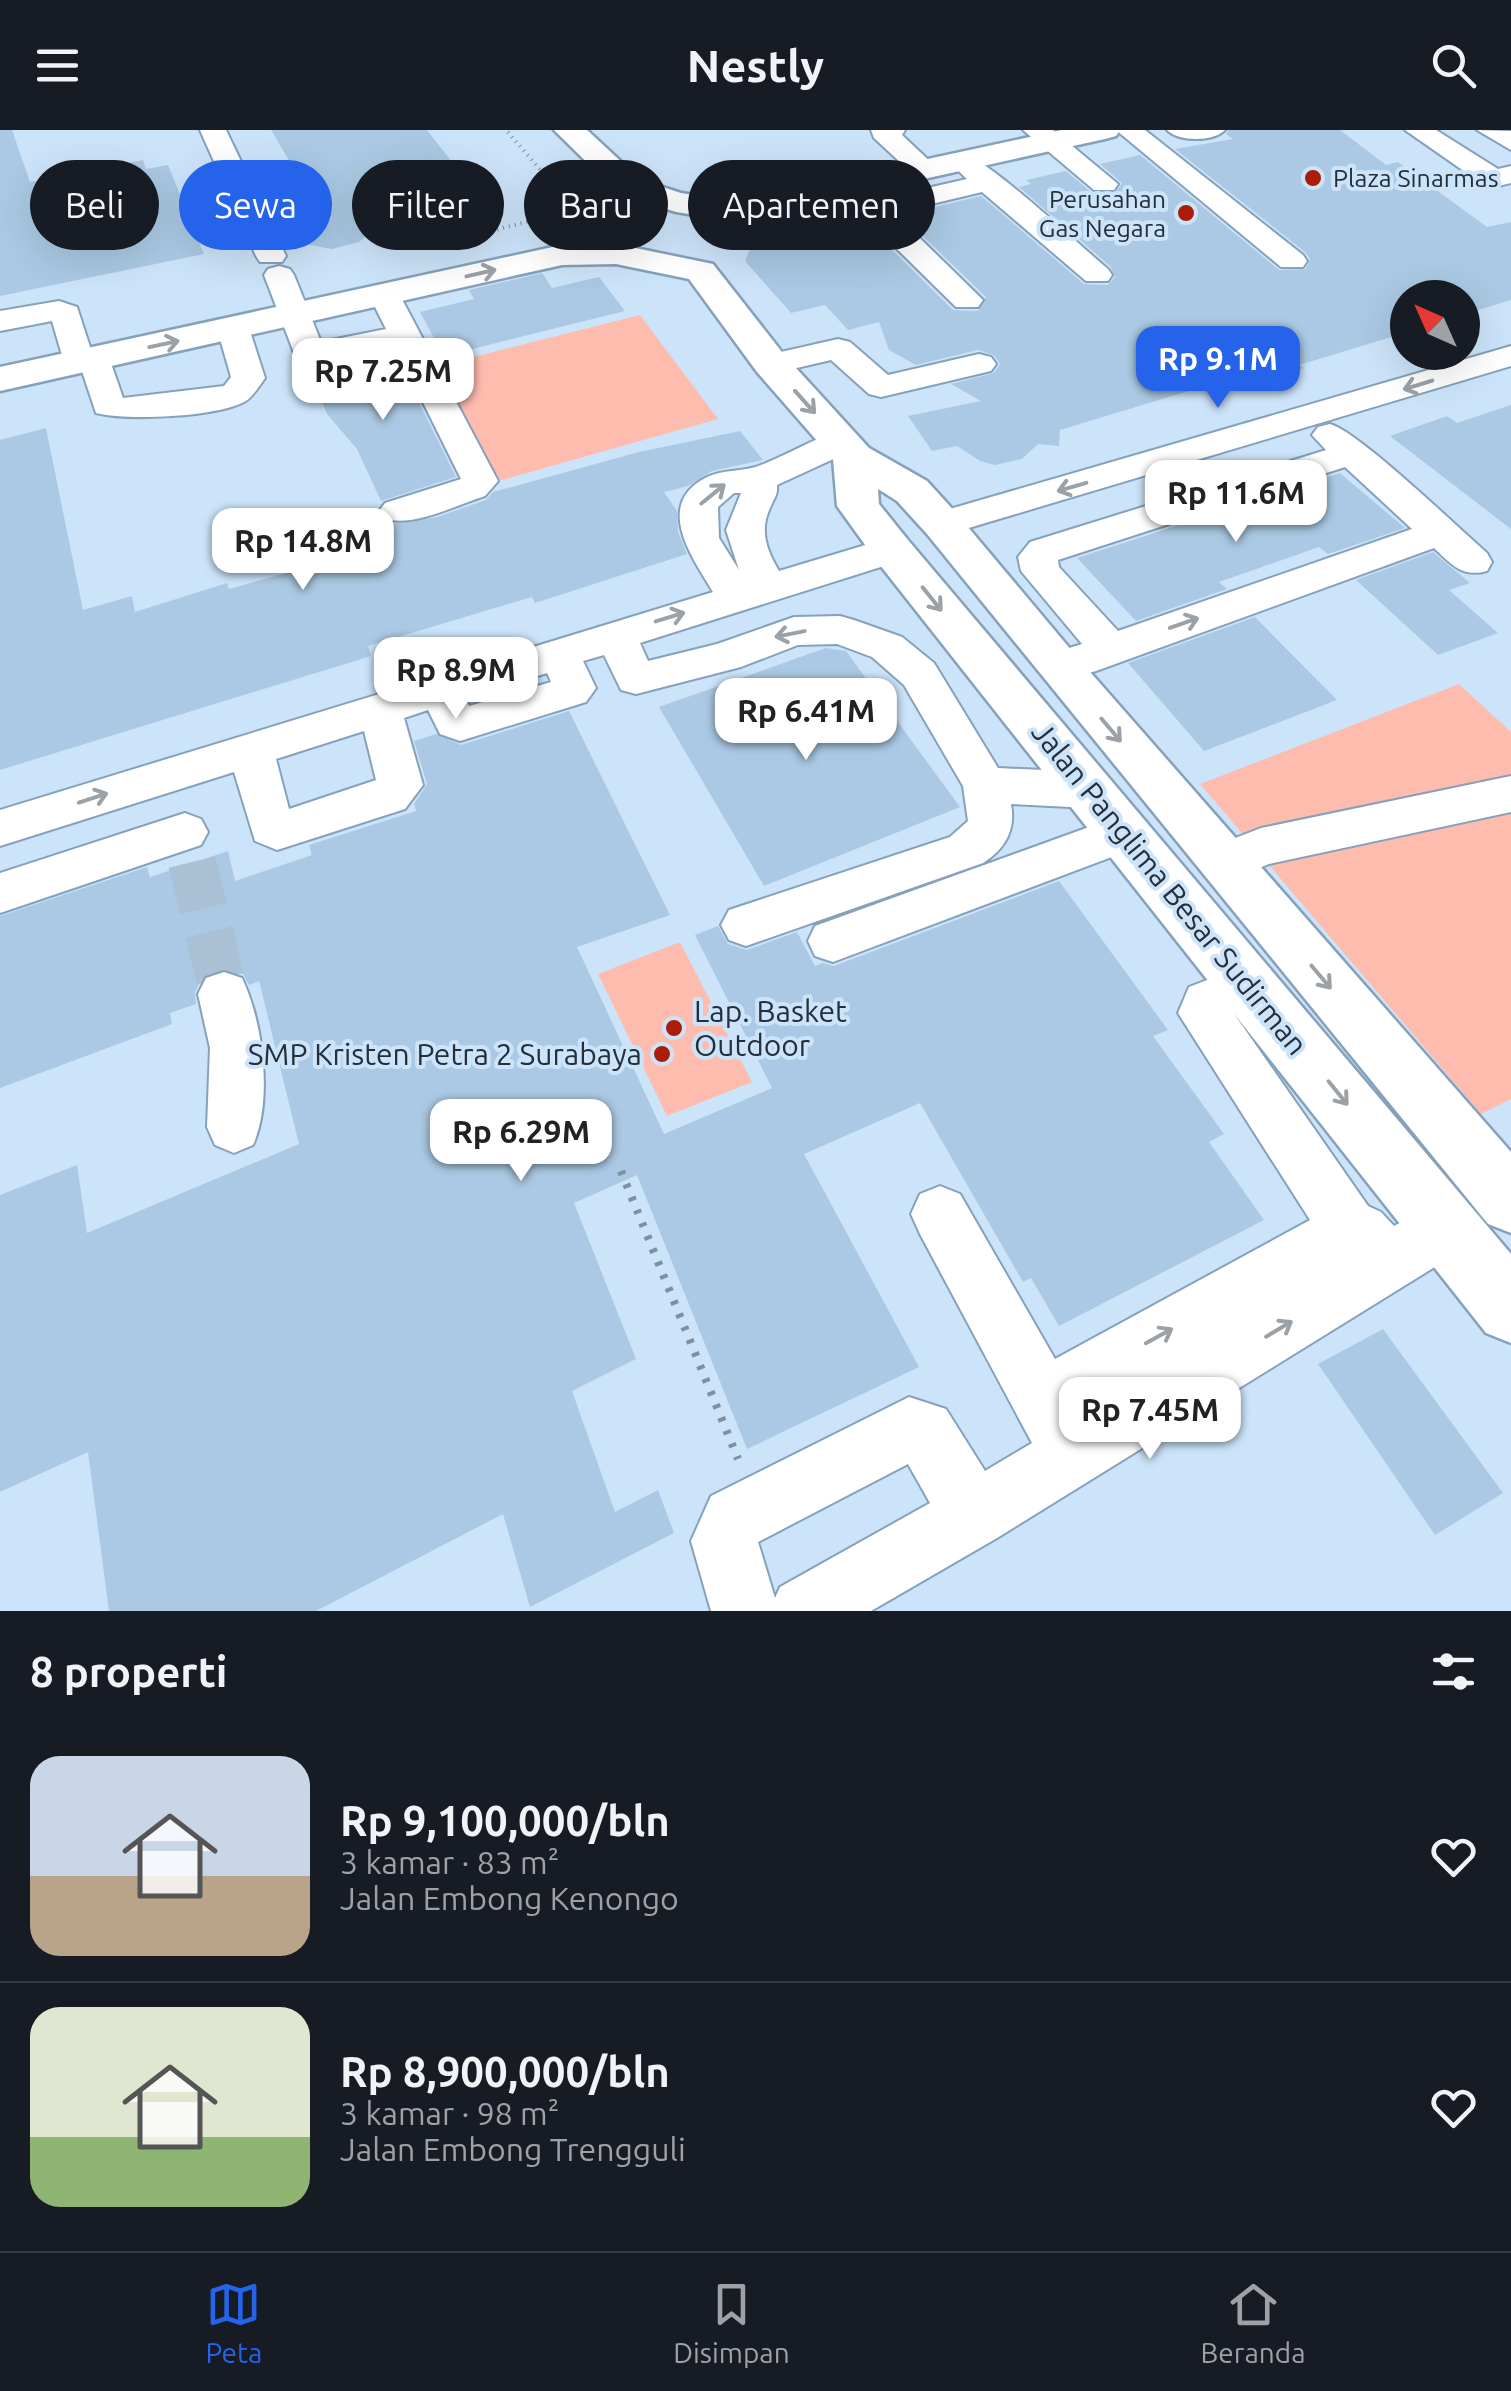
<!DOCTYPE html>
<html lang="id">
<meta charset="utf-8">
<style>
:root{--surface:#171b24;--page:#20242c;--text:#f1f3f6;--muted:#9ea1a6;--line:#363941;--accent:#2563eb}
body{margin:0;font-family:Ubuntu,sans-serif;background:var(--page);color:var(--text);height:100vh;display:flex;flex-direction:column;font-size:38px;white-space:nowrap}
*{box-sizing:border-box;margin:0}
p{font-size:32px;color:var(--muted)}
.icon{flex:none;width:55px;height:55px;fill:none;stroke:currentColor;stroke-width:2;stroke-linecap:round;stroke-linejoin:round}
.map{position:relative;height:1481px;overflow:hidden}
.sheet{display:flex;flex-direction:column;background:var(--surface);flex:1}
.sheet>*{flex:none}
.banner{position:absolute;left:30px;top:30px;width:1000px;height:90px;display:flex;gap:20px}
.needle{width:65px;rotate:315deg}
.buttons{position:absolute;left:1390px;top:150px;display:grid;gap:20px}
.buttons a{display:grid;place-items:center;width:90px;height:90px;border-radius:50%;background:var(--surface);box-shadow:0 10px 40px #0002;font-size:50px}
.price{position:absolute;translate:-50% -85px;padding:0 22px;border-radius:20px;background:#fff;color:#222;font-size:32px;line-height:65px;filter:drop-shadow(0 2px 5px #0008)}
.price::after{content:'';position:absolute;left:50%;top:60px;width:30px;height:22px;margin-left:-15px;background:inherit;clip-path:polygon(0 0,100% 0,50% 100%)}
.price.active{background:var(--accent);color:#fff}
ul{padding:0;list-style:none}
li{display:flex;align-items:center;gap:30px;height:250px;padding:0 30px}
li+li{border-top:2px solid var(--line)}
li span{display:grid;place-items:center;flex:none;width:280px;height:200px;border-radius:30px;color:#555}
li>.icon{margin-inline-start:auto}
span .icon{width:120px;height:120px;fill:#fffc;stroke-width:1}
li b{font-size:42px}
h2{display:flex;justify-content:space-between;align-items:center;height:120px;padding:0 30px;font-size:42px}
.tag{padding:0 35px;border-radius:45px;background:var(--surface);box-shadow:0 10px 40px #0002;font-size:35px;line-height:90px}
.tag.active{background:var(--accent);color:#fff}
header{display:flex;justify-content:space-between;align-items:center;height:130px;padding:0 30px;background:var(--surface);font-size:45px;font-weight:600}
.tab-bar{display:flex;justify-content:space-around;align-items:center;height:140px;border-top:2px solid var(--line);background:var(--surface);font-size:28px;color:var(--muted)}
.tab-bar a{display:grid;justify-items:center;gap:5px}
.tab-bar .active{color:var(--accent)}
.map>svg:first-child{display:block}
</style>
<header><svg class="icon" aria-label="menu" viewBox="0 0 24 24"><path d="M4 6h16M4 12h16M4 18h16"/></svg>Nestly<svg class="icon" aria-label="search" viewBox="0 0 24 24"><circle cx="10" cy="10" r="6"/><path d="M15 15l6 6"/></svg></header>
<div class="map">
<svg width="1511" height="1481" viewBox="0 0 1511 1481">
<rect width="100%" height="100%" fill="#cce4fa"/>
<!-- green -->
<path fill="#febcaf" d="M640,185L718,289L491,353L430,238Z
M1459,554L1511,602V969L1481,984L1200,654Z
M680,812L752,952L667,986L598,844Z"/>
<!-- building -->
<path fill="#abc9e4" d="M0,0H12L30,52L143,30L146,39L168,35L204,124L0,166Z
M271,0H427L481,69L473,71L477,77L390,101L383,92L359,112L332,119L294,112L314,92L295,55L303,54Z
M1229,0H1340L1386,35L1398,32L1487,97L1511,92V170L1462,185V168H1408V202L1299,235L1304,238L1250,256L1238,246L1060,300L1059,316L1038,314L1022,329L995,335L980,331L957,316L932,321L908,286L981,271L951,254L994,243L1000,234L994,225L978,220L916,235L889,220L879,192L848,200L825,175L791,183L745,131L756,105L834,87L843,97L864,92L953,180L978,181L986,167L901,85L981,66L1084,154L1108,155L1115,147L1110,136L1019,57L1031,54L1026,50L1066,41L1092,63L1114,64L1122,53L1100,34L1140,25L1279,140L1306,139L1310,129L1305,122L1175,19L1233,9L1226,4Z
M542,143L552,158L599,147L625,181L444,226L420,182L474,169L469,160Z
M393,220L456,347L381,371L357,319L327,284L313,251V237Z
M1511,275V399L1390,306L1447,286L1457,293Z
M46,298L83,480L132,466L135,482L227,453L229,459L366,421L361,406L392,394L437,387L486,370L493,362L639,322L740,301L763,330L712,341L688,356L664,362L677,381L678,402L687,424L535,473L532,467L368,516L371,526L0,640V310Z
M1340,343L1405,398L1328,424L1319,417L1219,452L1227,459L1136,491L1077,428Z
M1433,422L1470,453L1449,460L1498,503L1438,525L1356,450Z
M1255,487L1337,570L1204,621L1128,533Z
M826,518L846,521L960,677L764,756L659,577Z
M569,581L670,785L577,817L664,1004L772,958L695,805L718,796L728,814L747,820L797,802L815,836L823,833L834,836L1059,751L1168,900L1153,906L1224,1004L1209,1012L1264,1090L1059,1196L1031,1148L1023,1152L920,973L804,1024L919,1237L747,1319L637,1045L574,1073L636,1229L572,1261L615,1382L658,1360L674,1403L530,1477L503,1384L316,1481H109L88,1322L0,1362V1065L77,1035L87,1103L299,1014L259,851L249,855L243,844L225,838L203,846L195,862L196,874L170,883L172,894L0,958V786L147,737L150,747L228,721L235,751L312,725L309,715L416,681L414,674L427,654L414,611L436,604L461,615Z
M1383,1199L1503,1363L1435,1405L1318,1234Z"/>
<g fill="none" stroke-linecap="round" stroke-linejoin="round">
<!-- minor-tunnel -->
<path stroke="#aac0d4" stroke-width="48" stroke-dasharray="48 24" stroke-linecap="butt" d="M192,732L224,864"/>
<defs>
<path id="minor" d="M200,0H226L286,126L282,132H260L256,126Z
M871,0H905L902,5L938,39L934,45H914L874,8Z
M1023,0H1053L1118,54L1114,60H1094Z
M1116,0H1145L1303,125L1307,131L1303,137H1281Z
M1167,0H1225C1213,12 1179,12 1167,0Z
M1405,0H1436L1498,39L1511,36V53L1494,57L1484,55Z
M1477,0L1511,1V20Z
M962,23C988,29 1080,116 1108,139L1112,145L1108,151H1086L982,62L894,83L983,170L978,177H956L833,56L847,48L857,50L879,69L967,49L948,31Z
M279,136L290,139L294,145L321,212L386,199L369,165L374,158H396L498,351L485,366C456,375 415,397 385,389L379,381L385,373L461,349L395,216L313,233L296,228L264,145L268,139Z
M59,171L77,177L91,220L107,222L123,268L224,256L231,247L217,198L222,191H244L249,198L265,248C259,256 253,267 244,272C216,287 127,291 96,283L82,241L66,239L52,191L0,201V181Z
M838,209L850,212L888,245L979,224L991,227L996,234L991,241L881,267L869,264L831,230L771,244L759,241L754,234L759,227Z
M1511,216V236L942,406L929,403L923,394L929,385Z
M1330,294C1359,302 1457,397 1487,423L1492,432L1487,441C1462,448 1451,434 1434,418L1096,541L1081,545L1066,541L1060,530L1066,519L1082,514L1021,441L1018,427L1030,412L1326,320L1312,305L1318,297ZM1345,337L1412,399L1118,501L1059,437L1058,430Z
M841,301L853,304L859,312L853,320L777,355C778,365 774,368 770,378C759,401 767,421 779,441L892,407L906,411L911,420L906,429L640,513L648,531L717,514L794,487L840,486L854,490L902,507L934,533L998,638L1089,642L1105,648L1112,660L1105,672L1089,678L1011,674C1016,700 1005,719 983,733L746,816L729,810L721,795L729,780L950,707L968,691L963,656L904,555L872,527L837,514L798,515L741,537L636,564L621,560L604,525L583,531L596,558L586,572L460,611L440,604L428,580L404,588L423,655L405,679L277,720L255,711L234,642L0,716V680L713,462C692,427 653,374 707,347C724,339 744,342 761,335C788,325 813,308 841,301ZM734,363H741L726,400L739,440L719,408L718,377ZM547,543L551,552L469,576L466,568ZM364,601L376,650L289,679L276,629Z
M1511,646V682L1269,734L1224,752L1207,747L1200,733L1207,719L1261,698Z
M185,683L201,689L208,702L201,715L0,783V743Z
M1125,684L1141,690L1148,703L1141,716L833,832L815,826L808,811L815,796Z
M1251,833L1269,839L1276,855L1269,871L1235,885L1368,1076L1381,1082L1394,1096L1447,1068L1467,1077L1476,1097L1467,1117L997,1408L871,1481H711L691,1411L711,1366L909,1267L946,1279L985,1341L1032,1313L920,1104L911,1084L920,1064L940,1056L960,1064L1055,1229L1310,1090L1178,883L1189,857ZM908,1334L930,1373L780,1457L775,1468L758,1412Z
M224,842L242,848C263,892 273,970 253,1015L234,1023L215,1015L207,997L210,918L198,864L206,848Z"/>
<path id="major" d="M554,0H587L641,50L681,63L733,71L1062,0H1120L1116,6L1105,9L733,91L676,82L619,64Z
M616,114L713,134L785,226L869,318L927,351L957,384L1077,527L1511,1022V1103L1488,1094L927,404L897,371L878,359L879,374L908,410L1511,1124V1213L1486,1203L876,430L837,376L833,329L757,242L689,149L616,134L562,135L0,261V237L562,115Z"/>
</defs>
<!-- minor casing -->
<use href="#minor" stroke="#85a1bb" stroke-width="4"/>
<!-- major casing -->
<use href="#major" stroke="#85a1bb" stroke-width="5"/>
<!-- path-far1 -->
<path stroke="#7e90a0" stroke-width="4" stroke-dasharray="1 5" stroke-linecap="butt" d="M445,113L530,91L547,79L544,44L506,0"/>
<!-- path -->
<path stroke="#7e90a0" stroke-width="8" stroke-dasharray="4 10" stroke-linecap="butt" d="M621,1041L738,1329"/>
<!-- minor -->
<use href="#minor" fill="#fff" fill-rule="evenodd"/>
<!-- major -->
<use href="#major" fill="#fff" fill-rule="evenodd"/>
</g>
<!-- one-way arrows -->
<defs><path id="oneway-shaft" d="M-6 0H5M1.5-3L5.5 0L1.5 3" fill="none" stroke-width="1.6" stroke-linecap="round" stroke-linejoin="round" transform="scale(2.5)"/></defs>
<g stroke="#9ca1a6">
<use href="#oneway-shaft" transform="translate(481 143) rotate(-13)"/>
<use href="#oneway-shaft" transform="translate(164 214) rotate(-12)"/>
<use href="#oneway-shaft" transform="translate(1418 255) rotate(163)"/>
<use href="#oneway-shaft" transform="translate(805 272) rotate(48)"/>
<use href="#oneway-shaft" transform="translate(1072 357) rotate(164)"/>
<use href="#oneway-shaft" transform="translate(713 364) rotate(-39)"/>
<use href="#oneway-shaft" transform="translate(932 469) rotate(51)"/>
<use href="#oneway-shaft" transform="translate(670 487) rotate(-17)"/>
<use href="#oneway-shaft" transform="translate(1184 493) rotate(-19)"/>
<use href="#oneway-shaft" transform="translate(790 504) rotate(169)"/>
<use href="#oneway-shaft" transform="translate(1111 600) rotate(50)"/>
<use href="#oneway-shaft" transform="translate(93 668) rotate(-18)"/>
<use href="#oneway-shaft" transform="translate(1321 847) rotate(50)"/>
<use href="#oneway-shaft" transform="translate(1338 963) rotate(51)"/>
<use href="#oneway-shaft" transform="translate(1279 1199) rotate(-31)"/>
<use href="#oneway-shaft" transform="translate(1159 1206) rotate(-29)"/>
</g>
<!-- markers -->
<g fill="#ac1d08" stroke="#cce4fa" stroke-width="4">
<circle cx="1313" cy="48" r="10"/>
<circle cx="1186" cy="83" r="10"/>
<circle cx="674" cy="898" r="10"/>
<circle cx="662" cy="924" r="10"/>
</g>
<g text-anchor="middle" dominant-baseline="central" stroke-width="8" stroke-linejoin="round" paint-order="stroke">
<!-- far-poi labels -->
<g font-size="25" fill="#242f3a" stroke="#cce4fa" text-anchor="start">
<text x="1333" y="48">Plaza Sinarmas</text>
<text x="1166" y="69" text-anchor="end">Perusahan<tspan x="1166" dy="29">Gas Negara</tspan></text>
</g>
<!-- street labels -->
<g font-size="30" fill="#242f3a" stroke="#cce4fa">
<text transform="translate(1170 758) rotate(51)">Jalan Panglima Besar Sudirman</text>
</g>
<!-- poi labels -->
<g font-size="30" fill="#242f3a" stroke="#cce4fa" text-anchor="start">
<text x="694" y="881">Lap. Basket<tspan x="694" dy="34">Outdoor</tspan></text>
<text x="642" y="924" text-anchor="end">SMP Kristen Petra 2 Surabaya</text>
</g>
</g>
</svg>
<div class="buttons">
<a><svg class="needle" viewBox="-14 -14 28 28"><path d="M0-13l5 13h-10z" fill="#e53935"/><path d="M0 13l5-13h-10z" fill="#9ea1a6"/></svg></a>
</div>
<b class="price active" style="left:1218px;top:281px">Rp 9.1M</b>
<b class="price" style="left:383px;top:293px">Rp 7.25M</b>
<b class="price" style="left:1236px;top:415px">Rp 11.6M</b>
<b class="price" style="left:303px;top:463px">Rp 14.8M</b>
<b class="price" style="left:456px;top:592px">Rp 8.9M</b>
<b class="price" style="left:806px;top:633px">Rp 6.41M</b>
<b class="price" style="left:521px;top:1054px">Rp 6.29M</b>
<b class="price" style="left:1150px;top:1332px">Rp 7.45M</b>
<div class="banner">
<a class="tag">Beli</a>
<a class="tag active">Sewa</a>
<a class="tag">Filter</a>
<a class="tag">Baru</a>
<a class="tag">Apartemen</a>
</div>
</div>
<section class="sheet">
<h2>8 properti<svg class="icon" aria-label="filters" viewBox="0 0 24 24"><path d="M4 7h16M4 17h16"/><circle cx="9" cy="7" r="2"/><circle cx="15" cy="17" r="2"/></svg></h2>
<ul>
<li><span style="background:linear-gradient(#c9d6e8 60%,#b9a48a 0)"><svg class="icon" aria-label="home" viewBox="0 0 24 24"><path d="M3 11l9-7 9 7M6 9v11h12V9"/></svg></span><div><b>Rp 9,100,000/bln</b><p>3 kamar · 83 m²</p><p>Jalan Embong Kenongo</p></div><svg class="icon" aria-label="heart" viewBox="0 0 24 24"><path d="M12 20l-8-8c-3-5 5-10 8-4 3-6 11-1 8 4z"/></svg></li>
<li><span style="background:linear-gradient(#dfe7d0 65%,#8fb573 0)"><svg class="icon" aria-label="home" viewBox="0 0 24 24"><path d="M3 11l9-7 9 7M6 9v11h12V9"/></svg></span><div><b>Rp 8,900,000/bln</b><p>3 kamar · 98 m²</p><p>Jalan Embong Trengguli</p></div><svg class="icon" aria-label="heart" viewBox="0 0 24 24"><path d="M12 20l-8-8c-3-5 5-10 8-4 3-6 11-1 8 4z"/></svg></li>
</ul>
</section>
<nav class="tab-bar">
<a class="active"><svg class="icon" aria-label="map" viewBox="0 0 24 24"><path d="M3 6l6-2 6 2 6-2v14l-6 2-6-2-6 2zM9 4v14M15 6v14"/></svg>Peta</a>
<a><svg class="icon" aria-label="saved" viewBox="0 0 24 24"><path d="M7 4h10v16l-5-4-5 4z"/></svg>Disimpan</a>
<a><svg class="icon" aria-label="home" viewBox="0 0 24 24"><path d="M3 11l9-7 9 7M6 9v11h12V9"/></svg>Beranda</a>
</nav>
